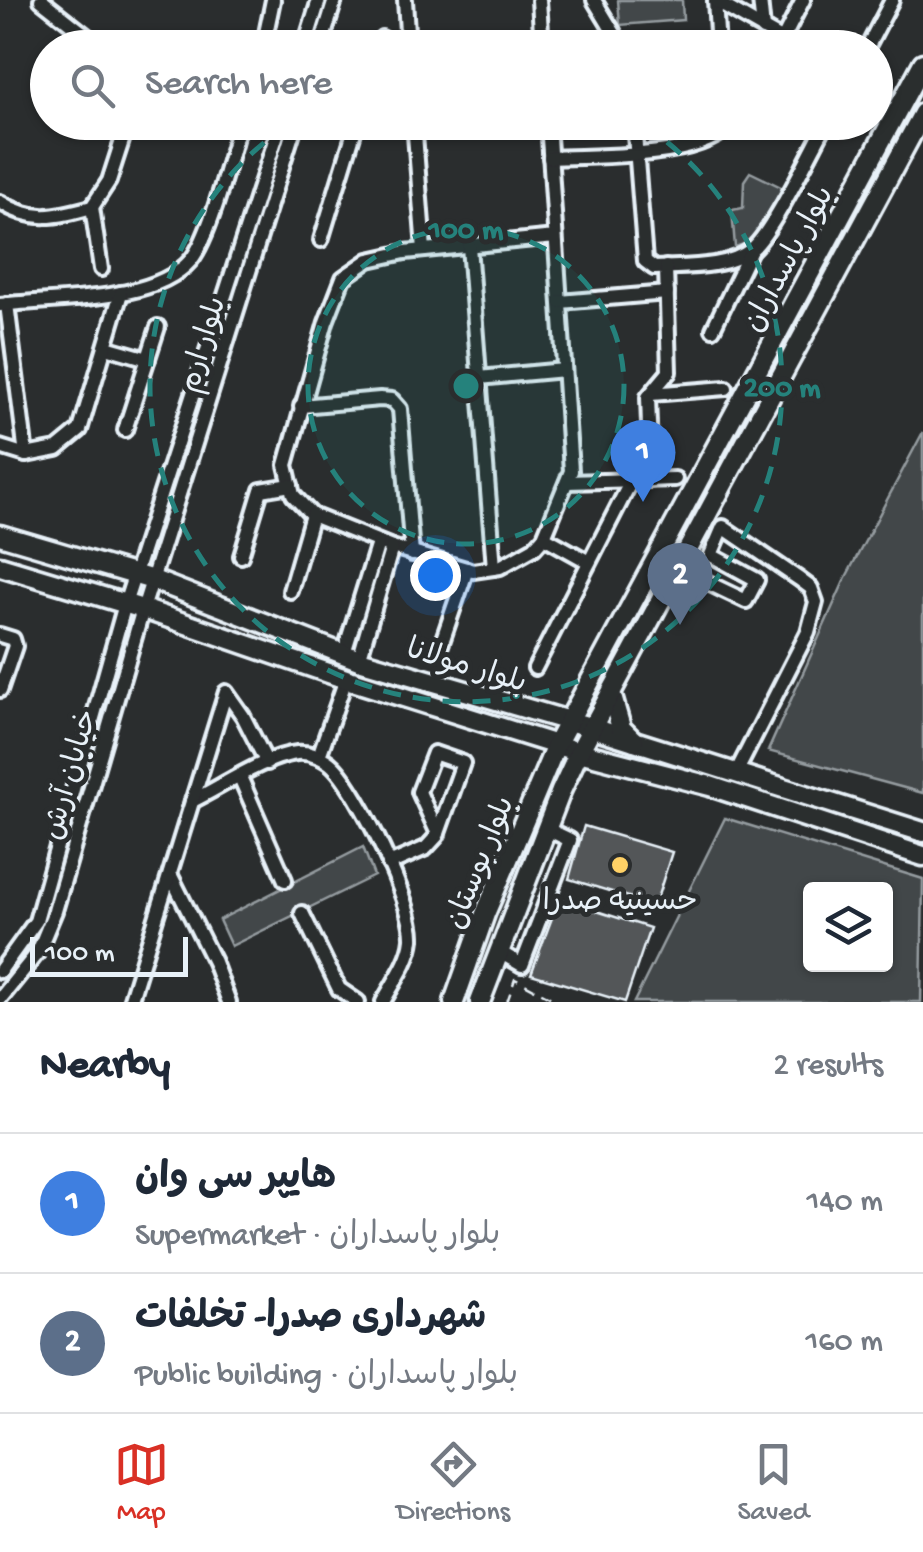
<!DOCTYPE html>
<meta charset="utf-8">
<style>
body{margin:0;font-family:"Gochi Hand","Playpen Sans Arabic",sans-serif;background:#f2f2f3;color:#1f2937}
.controls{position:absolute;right:30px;bottom:30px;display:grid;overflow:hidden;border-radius:10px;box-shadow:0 2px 8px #0004}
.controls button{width:90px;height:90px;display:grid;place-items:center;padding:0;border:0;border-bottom:2px solid #e0e1e3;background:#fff;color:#1f2937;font:50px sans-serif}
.scale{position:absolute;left:30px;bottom:25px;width:158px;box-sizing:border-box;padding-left:10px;border:5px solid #e8f1f8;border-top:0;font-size:28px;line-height:35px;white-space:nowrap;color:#e8f1f8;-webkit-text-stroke:8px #2a2d2e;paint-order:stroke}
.you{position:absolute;left:435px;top:575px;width:35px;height:35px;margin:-25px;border:8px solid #fff;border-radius:50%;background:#1a73e8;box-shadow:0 0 0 15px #1a73e833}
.badge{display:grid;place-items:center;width:65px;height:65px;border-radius:50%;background:#d93025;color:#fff;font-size:32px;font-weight:700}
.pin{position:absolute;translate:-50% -82px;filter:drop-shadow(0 2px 5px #0008)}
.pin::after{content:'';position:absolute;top:52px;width:35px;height:30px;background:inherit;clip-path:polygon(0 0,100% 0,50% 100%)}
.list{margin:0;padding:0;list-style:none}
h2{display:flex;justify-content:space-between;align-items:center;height:130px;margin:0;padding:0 40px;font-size:42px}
h2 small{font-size:32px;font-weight:400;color:#747a83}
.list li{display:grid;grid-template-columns:65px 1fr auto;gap:30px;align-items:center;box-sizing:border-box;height:140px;padding:0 40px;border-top:2px solid #e0e1e3}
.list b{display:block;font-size:38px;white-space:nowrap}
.list p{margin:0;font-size:32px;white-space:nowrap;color:#747a83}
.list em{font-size:32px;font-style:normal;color:#747a83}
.icon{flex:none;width:55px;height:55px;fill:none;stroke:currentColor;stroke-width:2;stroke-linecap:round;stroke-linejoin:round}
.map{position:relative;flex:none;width:923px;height:1002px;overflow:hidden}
.search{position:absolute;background:#fff;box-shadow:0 2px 8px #0004;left:30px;right:30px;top:30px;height:110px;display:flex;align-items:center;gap:25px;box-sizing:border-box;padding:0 35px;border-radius:55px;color:#747a83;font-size:38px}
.sheet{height:410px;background:#fff}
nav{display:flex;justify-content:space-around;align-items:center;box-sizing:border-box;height:140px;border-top:2px solid #e0e1e3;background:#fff;font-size:28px;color:#747a83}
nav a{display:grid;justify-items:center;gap:5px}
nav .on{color:#d93025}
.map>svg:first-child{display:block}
</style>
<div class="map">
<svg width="923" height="1002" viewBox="0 0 923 1002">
<rect width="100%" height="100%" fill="#2a2d2e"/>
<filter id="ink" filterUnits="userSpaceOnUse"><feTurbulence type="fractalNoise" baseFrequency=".01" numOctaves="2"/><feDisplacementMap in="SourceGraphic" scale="20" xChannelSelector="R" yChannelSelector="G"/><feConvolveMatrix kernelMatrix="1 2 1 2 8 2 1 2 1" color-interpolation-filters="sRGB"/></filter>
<g filter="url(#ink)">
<g fill="#424648" stroke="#959ca0" stroke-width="2.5" fill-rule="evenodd">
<polygon points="618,0 682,0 683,20 620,25"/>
<polygon points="750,172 783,188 750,242 735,247 732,210 743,208 744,181"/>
<polygon points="923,432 923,793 768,751 845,579"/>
<path d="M725,818L923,879L921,1002H634ZM810,889H886V964H810Z"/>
<polygon points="363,847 374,876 231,946 219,920"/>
</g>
<g fill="#535759" stroke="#e8f1f8" stroke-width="2.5">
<polygon points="584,826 672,852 655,905 569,879"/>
<polygon points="559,899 650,928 625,1002 531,974"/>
</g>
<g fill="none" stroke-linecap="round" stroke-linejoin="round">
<defs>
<g id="minor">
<polyline points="41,0 102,48"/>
<polyline points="405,0 408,48"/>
<polyline points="539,0 542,48"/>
<polyline points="594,0 623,48"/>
<polyline points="715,0 718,48"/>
<polyline points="760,0 763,29"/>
<polyline points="715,1 797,48"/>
<polyline points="779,47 803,0"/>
<polyline points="263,48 273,0"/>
<polyline points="304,48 319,0"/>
<polyline points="320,48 335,0"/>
<polyline points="379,48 382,38"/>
<polyline points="867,48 892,0"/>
<polyline points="876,91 885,97"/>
<polyline points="414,122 424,250"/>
<polyline points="548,122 571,471 544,537 534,548 500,567 473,571 392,547 312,515 293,495 286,465 326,322 343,278 369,260 405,252 555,237"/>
<path d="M634,122L645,261L654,268C683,266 728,269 752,249C773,231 811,151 827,122"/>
<path d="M550,158C598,155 702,161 733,122"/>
<path d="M0,202C33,223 56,217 92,207L109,181L128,122"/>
<polyline points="92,207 101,269"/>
<polyline points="321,240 357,122"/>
<polyline points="469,246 494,568"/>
<polyline points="560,302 667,293"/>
<polyline points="7,304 26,455"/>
<path d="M0,305C54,298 153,304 191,260C211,235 230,156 240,122"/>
<polyline points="713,329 751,250"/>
<polyline points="106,347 148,359"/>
<polyline points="479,378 564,370"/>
<polyline points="651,394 726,388"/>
<polyline points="301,406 380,399 392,400 400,409 412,554"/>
<polyline points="125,430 158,327"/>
<polyline points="0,447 26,455 57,449 80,430 121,293"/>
<polyline points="651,480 648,397 669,372 666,267"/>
<polyline points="567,482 675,479"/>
<polyline points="544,537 589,562"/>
<polyline points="241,556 261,490 291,485"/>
<polyline points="679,565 700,579 746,601 757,580 711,555 723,527 799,579 811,588 816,602 808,632 736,773"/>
<polyline points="290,591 312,515"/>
<polyline points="0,635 13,639 15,646 0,690"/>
<polyline points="441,645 467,569"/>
<polyline points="344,653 378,543"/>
<polyline points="359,660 392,547"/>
<polyline points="535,668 631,481"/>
<polyline points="319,756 346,679"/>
<polyline points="240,777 285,880"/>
<path d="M192,801C221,787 266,756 297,753C309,752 324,757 333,766C358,790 414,904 412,939C410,961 393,983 383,1002"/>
<polyline points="389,864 426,848 437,836 463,763 434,753 419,792 438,834"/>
<polyline points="170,874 214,962 229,1002"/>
<polyline points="302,913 339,989 358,1002"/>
<polyline points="498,951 522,965 570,840 547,829"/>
<polyline points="0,971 36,921 125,604 281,122"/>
<polyline points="0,999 38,952 55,911 143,609 296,122"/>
<polyline points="130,1002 226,692 243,716 267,763"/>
</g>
<g id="major">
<polyline points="0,535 153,580 359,660 593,728 923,832"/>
<polyline points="0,566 143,609 346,679 579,752 710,786 923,856"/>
<polyline points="611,693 621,728 634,741"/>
<polyline points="454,1002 485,914 557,743 923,63"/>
<polyline points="480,1002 561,791 579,752 923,113"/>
</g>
</defs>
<use href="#minor" stroke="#e8f1f8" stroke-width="20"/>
<use href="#major" stroke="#e8f1f8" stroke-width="25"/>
<polyline stroke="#e8f1f8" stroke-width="2.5" stroke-dasharray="10 8" stroke-linecap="butt" points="507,1002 515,979 559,1002"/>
<use href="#minor" stroke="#2a2d2e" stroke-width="12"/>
<use href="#major" stroke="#2a2d2e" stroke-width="18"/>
</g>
</g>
<circle cx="466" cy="386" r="158" fill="#25827c" fill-opacity=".12"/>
<g fill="none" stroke="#25827c" stroke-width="5" stroke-dasharray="18 12">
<circle cx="466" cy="386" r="158"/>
<path d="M643 124A316 316 0 1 1 289 124"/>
</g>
<circle fill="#ffd166" stroke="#2a2d2e" stroke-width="4" cx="620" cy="865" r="10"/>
<g text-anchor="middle" stroke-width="10" stroke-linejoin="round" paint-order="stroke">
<g font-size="30" fill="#e8f1f8" stroke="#2a2d2e">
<text transform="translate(787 258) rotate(-62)" y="10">بلوار پاسداران</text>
<text transform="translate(201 344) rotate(-73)" y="10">بلوار ارم</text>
<text transform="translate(467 664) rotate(17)" y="10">بلوار مولانا</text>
<text transform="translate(68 774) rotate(-74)" y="10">خیابان آرش</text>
<text transform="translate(478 862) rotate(-68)" y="10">بلوار بوستان</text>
</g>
<g font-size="30" fill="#e8f1f8" stroke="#2a2d2e">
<text x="620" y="909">حسینیه صدرا</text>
</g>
</g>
<circle cx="466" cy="386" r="15" fill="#25827c" stroke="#2a2d2e" stroke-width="5"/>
<g font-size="30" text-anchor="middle" font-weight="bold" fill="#25827c" stroke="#2a2d2e" stroke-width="10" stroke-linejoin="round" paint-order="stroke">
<text x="466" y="238">100 m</text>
<text x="782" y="396">200 m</text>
</g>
</svg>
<div class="controls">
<button><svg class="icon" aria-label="layers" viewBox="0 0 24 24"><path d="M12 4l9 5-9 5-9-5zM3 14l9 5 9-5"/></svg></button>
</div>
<div class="scale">100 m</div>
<div class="you"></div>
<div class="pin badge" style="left:643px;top:502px;background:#3f7fe0">1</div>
<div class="pin badge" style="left:680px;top:625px;background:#5c6f8a">2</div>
<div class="search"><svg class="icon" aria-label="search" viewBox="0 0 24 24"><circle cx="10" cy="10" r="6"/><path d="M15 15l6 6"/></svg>Search here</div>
</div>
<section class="sheet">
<h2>Nearby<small>2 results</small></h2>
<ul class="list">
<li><span class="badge" style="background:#3f7fe0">1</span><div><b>هایپر سی وان</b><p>Supermarket · بلوار پاسداران</p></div><em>140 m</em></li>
<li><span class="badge" style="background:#5c6f8a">2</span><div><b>شهرداری صدرا- تخلفات</b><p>Public building · بلوار پاسداران</p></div><em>160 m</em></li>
</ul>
</section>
<nav>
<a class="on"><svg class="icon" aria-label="map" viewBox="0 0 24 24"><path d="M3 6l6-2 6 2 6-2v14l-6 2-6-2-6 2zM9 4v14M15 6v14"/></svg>Map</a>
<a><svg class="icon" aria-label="directions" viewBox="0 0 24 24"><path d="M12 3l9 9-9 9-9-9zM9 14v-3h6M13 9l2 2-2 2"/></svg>Directions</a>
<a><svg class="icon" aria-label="saved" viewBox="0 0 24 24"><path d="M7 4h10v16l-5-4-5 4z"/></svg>Saved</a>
</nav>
